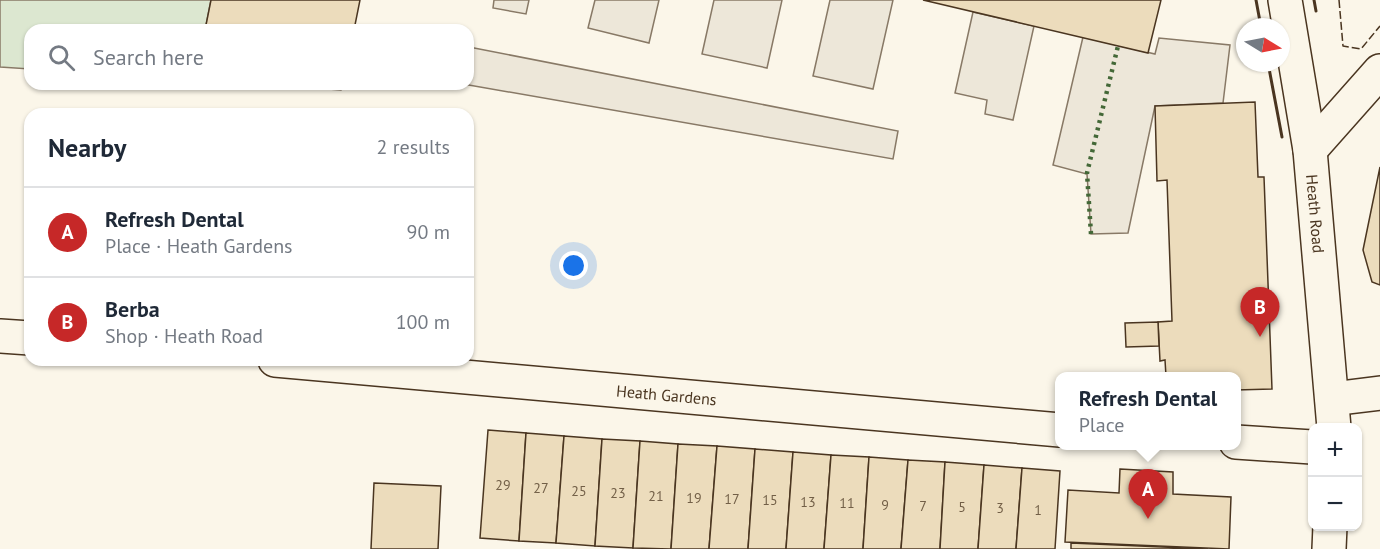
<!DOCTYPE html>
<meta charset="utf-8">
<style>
body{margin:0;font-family:"PT Sans",sans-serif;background:#f6f6f7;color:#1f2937}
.controls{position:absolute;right:18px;bottom:18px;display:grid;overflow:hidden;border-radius:12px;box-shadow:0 2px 4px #0004}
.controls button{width:54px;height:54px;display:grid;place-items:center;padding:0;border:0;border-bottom:2px solid #e0e1e3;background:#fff;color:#1f2937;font:30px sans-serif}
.compass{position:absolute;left:1236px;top:18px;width:54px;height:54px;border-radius:50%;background:#fff;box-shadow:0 2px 4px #0004;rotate:100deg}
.you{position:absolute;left:574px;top:266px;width:21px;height:21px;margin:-15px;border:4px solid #fff;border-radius:50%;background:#1a73e8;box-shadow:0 0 0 9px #1a73e833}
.badge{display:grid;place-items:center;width:39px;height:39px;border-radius:50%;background:#c62828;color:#fff;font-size:20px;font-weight:700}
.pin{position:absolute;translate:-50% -50px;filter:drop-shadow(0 2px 3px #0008)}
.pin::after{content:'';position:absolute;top:32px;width:21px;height:18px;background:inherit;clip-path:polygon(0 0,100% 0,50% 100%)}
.popup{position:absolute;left:1055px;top:372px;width:186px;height:78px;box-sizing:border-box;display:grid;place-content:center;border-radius:12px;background:#fff;filter:drop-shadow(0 2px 4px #0005);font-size:20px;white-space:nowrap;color:#747a83}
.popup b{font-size:22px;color:#1f2937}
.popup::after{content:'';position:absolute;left:50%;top:100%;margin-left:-12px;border:12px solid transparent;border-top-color:#fff}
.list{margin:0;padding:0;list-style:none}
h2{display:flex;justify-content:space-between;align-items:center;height:78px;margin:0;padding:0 24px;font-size:26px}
h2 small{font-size:20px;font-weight:400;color:#747a83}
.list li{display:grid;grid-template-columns:39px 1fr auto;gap:18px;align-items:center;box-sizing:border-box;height:90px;padding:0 24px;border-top:2px solid #e0e1e3}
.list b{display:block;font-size:22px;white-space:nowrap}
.list p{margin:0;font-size:20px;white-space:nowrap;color:#747a83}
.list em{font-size:20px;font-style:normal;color:#747a83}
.icon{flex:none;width:33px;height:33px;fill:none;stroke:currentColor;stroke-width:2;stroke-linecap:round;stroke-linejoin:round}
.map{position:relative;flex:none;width:1380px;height:549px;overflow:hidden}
.search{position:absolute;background:#fff;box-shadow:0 2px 4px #0004;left:24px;top:24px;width:450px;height:66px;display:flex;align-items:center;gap:15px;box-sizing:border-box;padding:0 21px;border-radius:18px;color:#747a83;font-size:22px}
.panel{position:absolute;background:#fff;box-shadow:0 2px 4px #0004;left:24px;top:108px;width:450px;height:258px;border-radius:18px}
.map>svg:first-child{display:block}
</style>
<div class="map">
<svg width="1380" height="549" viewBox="0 0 1380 549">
<rect width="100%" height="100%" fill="#fbf6e9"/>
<g fill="#dce7d0" stroke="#887966" stroke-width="1.5">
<polygon points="0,0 211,0 205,30 30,30 30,69 0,67"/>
<polygon points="260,84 343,84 341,90"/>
</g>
<g fill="#ede7d9" stroke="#887966" stroke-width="1.5">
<polygon points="494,0 529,0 526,14 493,8"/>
<polygon points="595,0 659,0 649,43 588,28"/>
<polygon points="714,0 782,0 767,68 702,54"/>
<polygon points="830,0 893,0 873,89 813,76"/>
<polygon points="973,12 1034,26 1013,120 985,114 987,100 955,93"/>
<polygon points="1083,37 1155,54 1159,38 1230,45 1223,103 1155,106 1128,233 1091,234 1087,174 1053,165"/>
<polygon points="469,47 898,131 893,159 463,84 468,84"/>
</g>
<g fill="#ecdcbc" stroke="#4a3520" stroke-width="1.5">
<polygon points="211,0 360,0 354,30 205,30"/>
<polygon points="923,0 1161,0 1148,53"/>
<polygon points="1255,102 1258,177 1264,177 1272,389 1236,390 1236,376 1166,376 1165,360 1160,361 1158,322 1172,321 1167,180 1157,181 1155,106"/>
<polygon points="1380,167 1380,285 1372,282 1363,250"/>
<polygon points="1158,322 1159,346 1126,347 1125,323"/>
<polygon points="488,430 526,433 519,541 480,538"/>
<polygon points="526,433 564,436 556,543 519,541"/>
<polygon points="564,436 602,439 595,546 556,543"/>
<polygon points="602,439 640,441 633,548 595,546"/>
<polygon points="640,441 678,444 671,549 633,548"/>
<polygon points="678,444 717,446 709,549 671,549"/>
<polygon points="717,446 755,449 748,549 709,549"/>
<polygon points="755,449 793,452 786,549 748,549"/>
<polygon points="793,452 831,455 824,549 786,549"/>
<polygon points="831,455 869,457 863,549 824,549"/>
<polygon points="869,457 908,460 901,549 863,549"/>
<polygon points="908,460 945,462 940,549 901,549"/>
<polygon points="945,462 984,465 978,549 940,549"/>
<polygon points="984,465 1022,468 1016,549 978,549"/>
<polygon points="1022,468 1060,471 1055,549 1016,549"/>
<polygon points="1120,469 1173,472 1173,494 1231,497 1229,549 1065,542 1068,490 1119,493"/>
<polygon points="374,483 441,486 438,549 371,549"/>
<polygon points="1071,543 1208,549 1071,549"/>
</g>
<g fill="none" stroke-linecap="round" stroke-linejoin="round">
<defs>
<g id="minor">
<polyline points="1310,150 1380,71"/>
<polyline points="0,336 30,338"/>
<path id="s1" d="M275,360L1060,430"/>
<polyline points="1332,399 1380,393"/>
<polyline points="1236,442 1312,447"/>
</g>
<g id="major">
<path id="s2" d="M1285,0L1310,150L1334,428"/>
<polyline points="1329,549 1330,526"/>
</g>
</defs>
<use href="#minor" stroke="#4a3520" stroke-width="36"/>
<use href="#major" stroke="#4a3520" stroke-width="36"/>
<use href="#minor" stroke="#fbf6e9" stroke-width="33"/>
<use href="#major" stroke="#fbf6e9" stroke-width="33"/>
<polyline stroke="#436837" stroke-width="4.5" stroke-dasharray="3 4.5" stroke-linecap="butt" points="1091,234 1087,173 1118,46"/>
<polyline stroke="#4a3520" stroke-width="1.5" stroke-dasharray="8 3" stroke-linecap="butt" points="1339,0 1343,46 1361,49 1380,26"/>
<g stroke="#4a3520" stroke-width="3">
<polyline points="1256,0 1261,27"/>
<polyline points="1314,0 1316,11"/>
<polyline points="1268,63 1282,137"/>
</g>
</g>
<g text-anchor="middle" stroke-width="4.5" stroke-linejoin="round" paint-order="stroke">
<g font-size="14" fill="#725f47">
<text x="503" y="490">29</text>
<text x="541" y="493">27</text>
<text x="579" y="496">25</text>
<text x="618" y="498">23</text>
<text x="656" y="501">21</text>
<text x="694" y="503">19</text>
<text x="732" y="504">17</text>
<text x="770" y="505">15</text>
<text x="808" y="507">13</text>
<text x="847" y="508">11</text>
<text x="885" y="510">9</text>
<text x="923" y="511">7</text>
<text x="962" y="512">5</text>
<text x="1000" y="513">3</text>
<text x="1038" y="515">1</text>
</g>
<g font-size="16" fill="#4a3520" stroke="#fbf6e9">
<text dy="6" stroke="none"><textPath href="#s2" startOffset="216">Heath Road</textPath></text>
<text dy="6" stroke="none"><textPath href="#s1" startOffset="393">Heath Gardens</textPath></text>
</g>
</g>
</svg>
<div class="controls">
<button>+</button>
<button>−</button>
</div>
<svg class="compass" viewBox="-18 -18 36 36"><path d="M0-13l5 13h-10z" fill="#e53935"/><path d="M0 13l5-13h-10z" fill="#747a83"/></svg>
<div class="you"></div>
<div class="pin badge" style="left:1148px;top:519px">A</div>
<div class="popup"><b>Refresh Dental</b>Place</div>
<div class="pin badge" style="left:1260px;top:337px">B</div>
<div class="search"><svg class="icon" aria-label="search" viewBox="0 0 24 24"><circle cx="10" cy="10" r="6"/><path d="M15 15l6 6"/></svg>Search here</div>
<section class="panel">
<h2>Nearby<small>2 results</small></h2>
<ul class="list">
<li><span class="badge">A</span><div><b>Refresh Dental</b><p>Place · Heath Gardens</p></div><em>90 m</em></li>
<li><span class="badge">B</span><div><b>Berba</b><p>Shop · Heath Road</p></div><em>100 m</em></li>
</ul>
</section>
</div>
